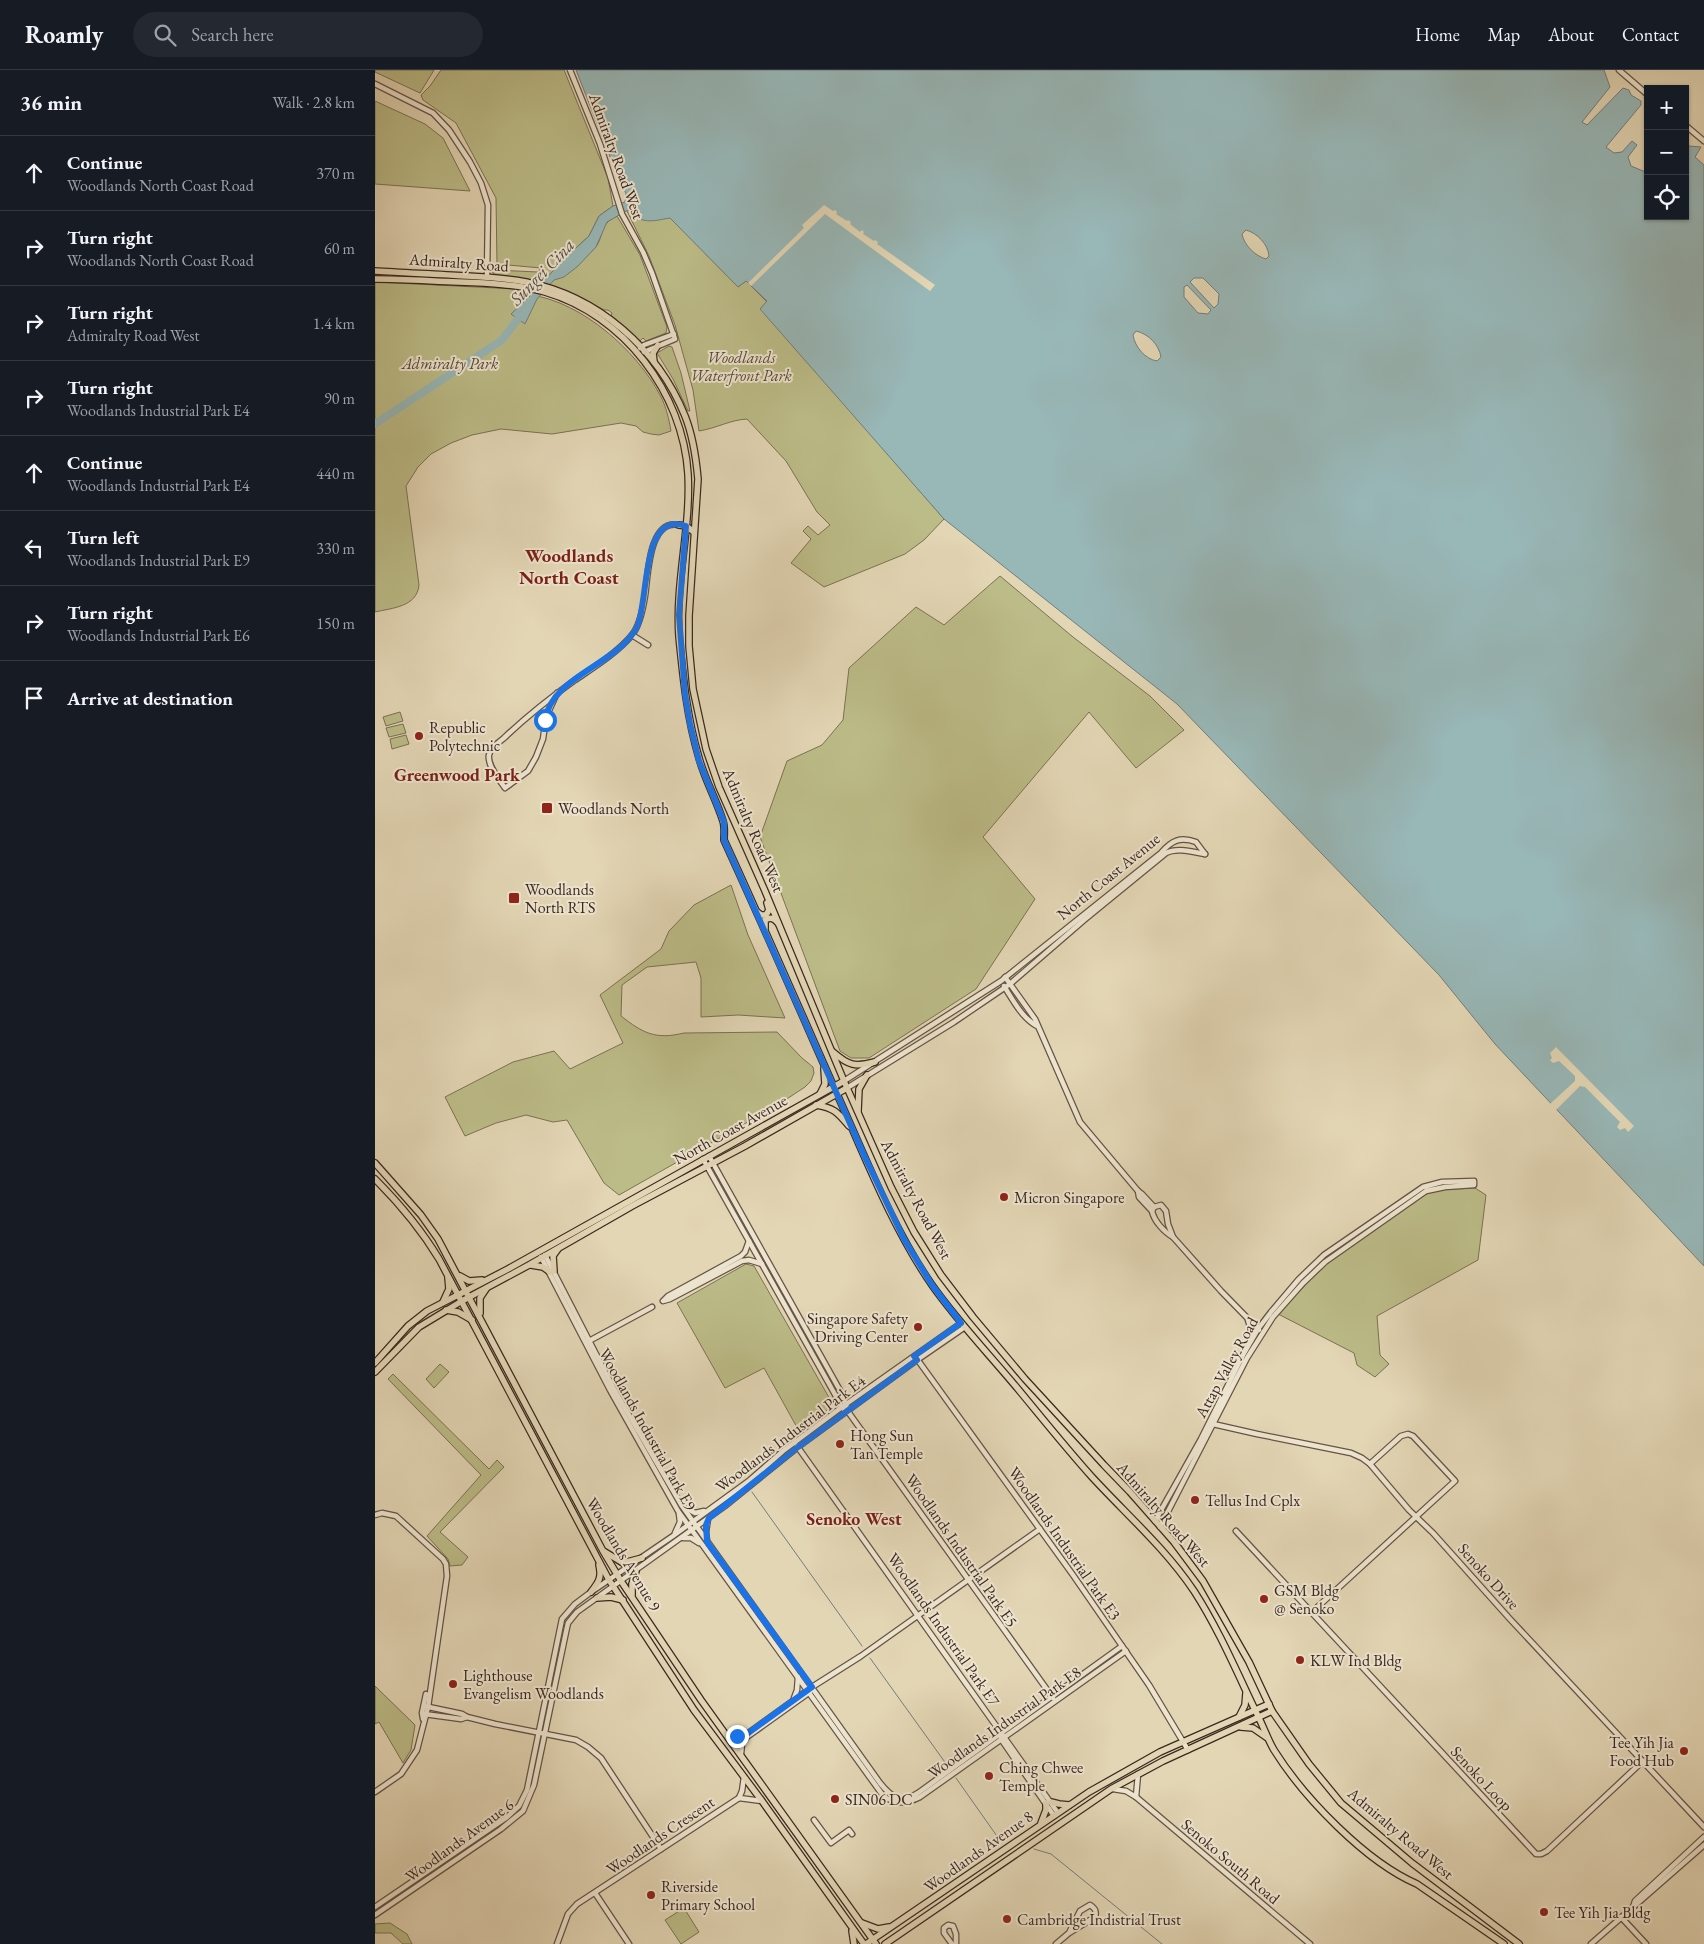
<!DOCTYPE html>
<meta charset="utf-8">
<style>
body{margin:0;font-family:"EB Garamond",serif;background:#242831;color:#f1f3f6}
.controls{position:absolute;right:15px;top:15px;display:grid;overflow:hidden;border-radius:0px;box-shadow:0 1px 4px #0004}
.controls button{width:45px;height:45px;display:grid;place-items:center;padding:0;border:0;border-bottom:1px solid #363941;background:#171b24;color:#f1f3f6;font:25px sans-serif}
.stop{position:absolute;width:15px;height:15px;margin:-11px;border:4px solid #1a73e8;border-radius:50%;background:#fff}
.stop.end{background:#1a73e8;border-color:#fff;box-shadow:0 1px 5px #0008}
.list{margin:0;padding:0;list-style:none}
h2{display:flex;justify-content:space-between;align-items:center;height:65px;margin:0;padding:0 20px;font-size:21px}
h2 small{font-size:16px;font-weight:400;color:#9ea1a6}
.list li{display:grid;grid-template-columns:32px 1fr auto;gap:15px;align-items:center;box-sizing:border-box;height:75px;padding:0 20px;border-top:1px solid #363941}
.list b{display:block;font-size:19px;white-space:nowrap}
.list p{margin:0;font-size:16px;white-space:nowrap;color:#9ea1a6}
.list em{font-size:16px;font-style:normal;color:#9ea1a6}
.icon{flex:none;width:28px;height:28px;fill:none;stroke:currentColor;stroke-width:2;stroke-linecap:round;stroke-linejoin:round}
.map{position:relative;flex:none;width:1329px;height:1874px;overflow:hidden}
header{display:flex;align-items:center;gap:30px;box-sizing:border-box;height:70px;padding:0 25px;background:#171b24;border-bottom:1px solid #363941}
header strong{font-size:24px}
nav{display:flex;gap:28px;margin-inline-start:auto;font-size:18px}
.search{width:350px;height:45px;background:#242831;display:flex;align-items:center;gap:12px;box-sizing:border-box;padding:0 18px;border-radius:28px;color:#9ea1a6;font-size:19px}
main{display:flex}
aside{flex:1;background:#171b24}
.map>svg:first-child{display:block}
</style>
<header>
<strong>Roamly</strong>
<div class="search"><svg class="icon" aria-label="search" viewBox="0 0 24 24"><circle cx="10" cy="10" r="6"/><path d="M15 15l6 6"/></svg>Search here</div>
<nav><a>Home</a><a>Map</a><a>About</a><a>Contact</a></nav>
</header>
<main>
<aside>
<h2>36 min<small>Walk · 2.8 km</small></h2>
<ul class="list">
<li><svg class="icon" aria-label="ahead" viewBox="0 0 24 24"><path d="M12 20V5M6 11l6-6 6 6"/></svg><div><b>Continue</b><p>Woodlands North Coast Road</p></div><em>370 m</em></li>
<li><svg class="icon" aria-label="right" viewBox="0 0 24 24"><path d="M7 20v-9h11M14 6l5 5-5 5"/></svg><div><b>Turn right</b><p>Woodlands North Coast Road</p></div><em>60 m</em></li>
<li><svg class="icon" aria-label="right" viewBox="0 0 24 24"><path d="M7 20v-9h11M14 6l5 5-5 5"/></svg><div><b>Turn right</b><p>Admiralty Road West</p></div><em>1.4 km</em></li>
<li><svg class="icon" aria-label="right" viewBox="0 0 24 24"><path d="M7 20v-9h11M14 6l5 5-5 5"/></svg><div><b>Turn right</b><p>Woodlands Industrial Park E4</p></div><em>90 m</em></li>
<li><svg class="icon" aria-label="ahead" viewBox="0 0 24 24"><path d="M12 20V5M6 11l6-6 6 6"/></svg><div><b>Continue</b><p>Woodlands Industrial Park E4</p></div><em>440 m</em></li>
<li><svg class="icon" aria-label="left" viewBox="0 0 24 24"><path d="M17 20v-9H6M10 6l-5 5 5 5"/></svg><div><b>Turn left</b><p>Woodlands Industrial Park E9</p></div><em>330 m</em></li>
<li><svg class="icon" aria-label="right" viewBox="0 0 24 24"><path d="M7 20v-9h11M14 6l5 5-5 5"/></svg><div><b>Turn right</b><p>Woodlands Industrial Park E6</p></div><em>150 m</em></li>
<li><svg class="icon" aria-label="arrive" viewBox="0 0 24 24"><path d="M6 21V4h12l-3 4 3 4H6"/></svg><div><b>Arrive at destination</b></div></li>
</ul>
</aside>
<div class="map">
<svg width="1329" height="1874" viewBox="0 0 1329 1874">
<rect width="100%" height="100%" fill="#e3d6b5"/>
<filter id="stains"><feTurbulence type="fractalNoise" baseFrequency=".004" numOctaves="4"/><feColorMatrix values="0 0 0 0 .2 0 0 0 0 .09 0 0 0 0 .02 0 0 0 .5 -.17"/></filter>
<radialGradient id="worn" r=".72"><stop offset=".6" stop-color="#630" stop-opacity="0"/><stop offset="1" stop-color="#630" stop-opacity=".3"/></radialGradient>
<g fill="#bcbc88" stroke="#7b7254">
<polygon points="1,0 59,0 45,23 0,2"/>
<path d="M66,0H189L233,108L238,136L224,146L214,166L187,191C196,188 214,186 220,178C230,165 223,155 242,146L265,185L292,257L291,263L271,271L268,268L265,271L236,246L237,243L233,240H229C194,221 161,208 121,205L117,202L119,200L163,202L166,198L122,194L121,128L81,53L48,30L46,25L55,16Z"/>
<polygon points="0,31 50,54 68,68 95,121 0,114"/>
<path d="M253,140C266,153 278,150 295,147L363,217L371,211L392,232L386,238L569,449L549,470L530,484L449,517L416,493L436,469L428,461L433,456L443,465L455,455L442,442L411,391L372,349C355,350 342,358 324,361L318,320L300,255L274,186L252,141Z"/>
<path d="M0,212L142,219L157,222L156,225C207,232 262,281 285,325C291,336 294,349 296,361L284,365L276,364L268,362L261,356L246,353L177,364L126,359L97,365L76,373L56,384L43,397L31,416L44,515C42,537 17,538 0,542Z"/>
<polygon points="294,276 297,277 306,303 315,341 313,341 298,309 282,283"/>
<polygon points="625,506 698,567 775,626 809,660 761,698 714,642 608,767 660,829 601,919 494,988 476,988 465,981 385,767 412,691 447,675 468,650 474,598 541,537 569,555"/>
<polygon points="25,642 28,651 11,656 8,647"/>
<polygon points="28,654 31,663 14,667 11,658"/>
<polygon points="31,665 34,674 17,679 15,669"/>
<path d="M356,815L373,865L410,948L363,945L326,947V908L321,892L272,897L247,915L246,946C268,963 280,970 309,963L402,962L427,988L438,997L439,1003L436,1011L430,1017L401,1036L244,1125L229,1113L192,1050L178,1052L151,1045L121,1053L90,1066L70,1027L138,992L179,981L195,999L248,973L225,925L286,879L294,861L319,835Z"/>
<polygon points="1100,1118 1111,1125 1103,1190 1002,1246 1005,1285 1014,1294 1000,1307 982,1295 979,1283 903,1244 954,1190 1057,1120"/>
<polygon points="371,1194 379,1196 456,1331 454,1339 424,1361 389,1298 350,1318 302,1233"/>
<polygon points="65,1294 74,1302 59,1318 51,1309"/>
<polygon points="18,1304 114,1399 122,1390 129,1397 65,1462 93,1487 87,1495 75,1496 73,1489 52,1466 106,1405 13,1309"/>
<polygon points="0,1616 40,1655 36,1680 28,1693 4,1652 0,1654"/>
<polygon points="309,1838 324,1862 306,1874 290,1850"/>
<polygon points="15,1853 32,1864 37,1874 28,1874 16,1863 0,1863 0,1854"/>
</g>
<path fill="#98b7b7" stroke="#727e7b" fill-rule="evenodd" d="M201,0H1229L1235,17L1207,52L1212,55L1248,18L1254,20L1256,25L1266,31V35L1231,77L1239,83L1247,82L1257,71L1262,75L1253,87L1256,96L1273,103V146H1310V79L1314,76L1326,77L1320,87L1329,95V1196L1120,974L1064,905L802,634L569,449L385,239L392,231L371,211L363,217L295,148C277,151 267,155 253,140L232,152L221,177L203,196L189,207L179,210L162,229L150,254L136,244L155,226L187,191L214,166L224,146L238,136L250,132L251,123L247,117ZM871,160C882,163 893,174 894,186L891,189C880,186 869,175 867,164ZM819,208H828L844,224L843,234L839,238L815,212ZM812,215L836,240L833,244L823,243L809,227V217ZM761,261C774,264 784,275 786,287L782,291C770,289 760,277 758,265Z"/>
<g fill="#e3d6b5">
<polygon points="449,135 458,141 460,140 462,142 461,144 472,151 473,150 476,152 475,154 485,162 487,160 489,162 488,164 499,171 500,170 503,172 502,174 560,215 555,221 450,144 376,216 373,213 429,158 427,155"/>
<polygon points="1181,977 1259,1056 1253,1062 1250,1058 1245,1060 1242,1057 1245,1052 1210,1017 1205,1016 1181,1040 1175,1034 1200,1011 1200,1006 1184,991 1178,993 1175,990 1177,988 1175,983"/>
</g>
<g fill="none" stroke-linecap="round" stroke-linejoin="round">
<g stroke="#727e7b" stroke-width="1">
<polyline points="377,1422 487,1576"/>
<polyline points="495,1588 572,1695"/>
<polyline points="581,1708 624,1769"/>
<polyline points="659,1779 676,1784 787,1874"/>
</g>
<polyline stroke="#98b7b7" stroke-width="8" points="0,354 127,270 148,242"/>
<defs>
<g id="minor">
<polyline points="195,0 225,74 247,144 268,182 277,203 300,269 269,282"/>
<polyline points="1244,0 1273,25"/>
<polyline points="0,14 58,43 74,60 95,92 106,113 113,135 112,207"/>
<polyline points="1310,55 1329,71"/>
<polyline points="265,278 269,275 299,264"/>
<polyline points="257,565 273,575"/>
<path d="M182,623L171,647L168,669L161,687L153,701L130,718C124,709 112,695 114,685C115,678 124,672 129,668C151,647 175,628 200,610C219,597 242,583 257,565C265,555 268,539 270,526C273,508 273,448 304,455"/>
<polyline points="630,907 660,949 705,1052 763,1121 767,1124 779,1137"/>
<path d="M629,916C638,930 647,948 662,956"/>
<path d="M469,1011L626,911L786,783C796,771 805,766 821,772L830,784"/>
<path d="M472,1018L579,952L635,914L709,850L791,783C802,777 818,782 830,784"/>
<polyline points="334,1086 467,1324 474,1343 678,1628"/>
<polyline points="328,1089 467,1337 471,1342 474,1343"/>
<polyline points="763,1121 764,1127 777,1141"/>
<path d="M779,1137L777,1141C779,1151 789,1162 798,1167L846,1221L884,1260"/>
<polyline points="779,1137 786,1135 791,1141 793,1154 798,1167"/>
<polyline points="374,1171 370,1182 366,1186 293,1226 288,1231 295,1229 367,1191 374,1190 387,1194"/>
<path d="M170,1185L240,1321L307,1436L505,1713C517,1728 526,1734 543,1723L747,1576"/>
<path d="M166,1187L235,1320L303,1441L509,1727C523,1734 531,1734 545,1727L751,1581"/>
<polyline points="873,1250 877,1264 876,1269"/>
<polyline points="214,1271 277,1237"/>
<polyline points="542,1289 698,1505 774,1615 813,1680"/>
<polyline points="838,1354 882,1364 976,1383 987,1388 995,1394 1034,1440 1058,1463 1134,1548 1329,1757"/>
<polyline points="422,1376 683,1743"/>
<polyline points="309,1437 320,1443 329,1441"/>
<polyline points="0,1445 7,1443 21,1446 68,1489 71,1494 72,1506 53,1637 42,1680 26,1704 0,1722"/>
<polyline points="780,1451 826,1369 869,1283 883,1259 896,1242 924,1209 949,1185 1048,1117 1067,1112 1099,1111 1099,1115 1070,1117 1051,1121 950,1192 928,1213 898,1247 872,1288 785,1457"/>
<polyline points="861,1461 1161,1784 1166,1784 1172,1781 1268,1691"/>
<polyline points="300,1463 305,1452 304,1444"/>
<polyline points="308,1468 316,1468 324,1473"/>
<polyline points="332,1471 331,1462 333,1449"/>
<polyline points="937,1542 1080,1411 1038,1366 1033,1364 1026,1366 995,1394"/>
<polyline points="419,1628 422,1620 423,1607"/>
<polyline points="49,1636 87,1644 92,1647 120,1654 201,1670 213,1677 226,1688 286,1779"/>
<polyline points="49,1644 86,1649 92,1647"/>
<polyline points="48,1649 47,1643 51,1624"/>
<polyline points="354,1666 369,1666 437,1617 486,1586 665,1459"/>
<polyline points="626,1667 626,1669 679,1746"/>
<polyline points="366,1684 367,1674 372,1667 435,1622"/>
<polyline points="738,1719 751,1721 761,1727 935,1874"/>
<polyline points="761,1727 763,1704"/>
<polyline points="364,1728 387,1731"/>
<polyline points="439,1750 456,1773 474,1760 477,1764"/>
<polyline points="220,1823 254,1874"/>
<polyline points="0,1837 131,1748 144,1736 152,1720 187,1549 200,1534 216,1522 298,1466 375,1410 408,1381 467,1337 586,1253"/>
<polyline points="1258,1837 1260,1831 1329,1767"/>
<polyline points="0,1845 126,1759 148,1741 159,1715 191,1562 193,1553 202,1542 350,1436 423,1377 542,1290 590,1257"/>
<polyline points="1246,1847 1271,1874"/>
<polyline points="182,1874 193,1844 202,1834 364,1728 367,1721 369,1707"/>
<polyline points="577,1874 569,1863 569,1858 573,1855 578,1856 581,1864 581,1874"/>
<path d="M681,1874L694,1863L720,1847C722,1841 720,1838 715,1835L705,1841L694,1863"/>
<polyline points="1216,1874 1329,1775"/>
</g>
<g id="major">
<path d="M0,201C30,203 61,204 91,206C111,207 132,208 151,212C223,226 283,279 310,346C318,366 321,387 323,409L314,546V576L318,619L331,679L344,717L390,821L469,1011L516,1117L539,1162L566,1205L598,1247L650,1309L729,1395L755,1422L799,1472L828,1511L874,1592L897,1641L934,1694L966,1733L1037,1793L1144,1874"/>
<path d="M0,209C28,209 55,211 83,212C112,213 142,214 170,222C249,245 308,323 313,404C316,459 300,512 304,567C308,607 312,648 324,688C330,710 341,729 348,751C350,757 349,764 349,770C389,857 427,945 466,1033C493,1094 519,1160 557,1215C583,1252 614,1284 643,1319C667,1348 691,1378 717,1407C751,1444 790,1478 819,1521C843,1558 861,1600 880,1640C887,1653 892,1668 899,1680C929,1728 991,1792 1042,1814L1129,1874"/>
<polyline points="279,292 278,283 283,275"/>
<polyline points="304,455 311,456 319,462"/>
<polyline points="382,842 386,845 391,845 394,840 392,833"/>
<path d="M390,858V850C396,847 399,848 403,853"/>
<path d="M458,982C474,996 480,997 500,992"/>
<polyline points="445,1024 450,1014 449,999"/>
<path d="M441,1035C460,1038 463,1043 474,1056"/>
<polyline points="483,1041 484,1019 492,1005"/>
<polyline points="0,1093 46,1145 63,1169 228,1481 246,1511 326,1630 501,1874"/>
<path d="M0,1109C25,1134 46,1159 64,1189L234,1510L319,1640L387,1731L489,1874"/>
<polyline points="156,1195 168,1197 175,1202"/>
<polyline points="179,1201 178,1186 183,1179"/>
<polyline points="85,1206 94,1211 107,1210"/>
<polyline points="68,1232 74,1219 73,1208"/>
<polyline points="71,1240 83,1242 97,1250"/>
<polyline points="105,1243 105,1228 111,1219"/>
<polyline points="0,1293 33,1256 52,1241 133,1199 469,1011"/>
<polyline points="0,1302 44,1257 87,1231 154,1195 257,1136 370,1076 472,1018"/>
<polyline points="230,1482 248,1493 267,1488"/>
<path d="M216,1522C224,1512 227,1507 224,1495"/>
<polyline points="257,1525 257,1514 261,1501"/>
<polyline points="222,1528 236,1527 248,1530"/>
<polyline points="864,1647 870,1635 871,1623"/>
<polyline points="866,1657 878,1658 891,1667"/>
<polyline points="676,1732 684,1734 694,1735"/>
<polyline points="666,1753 671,1740 671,1733"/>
<polyline points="487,1853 503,1859 514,1857"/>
<polyline points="477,1861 479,1874"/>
<polyline points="491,1874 714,1722 785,1682 894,1634"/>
<polyline points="510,1874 736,1719 788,1691 897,1641"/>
</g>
</defs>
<use href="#minor" stroke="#645445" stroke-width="7"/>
<use href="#major" stroke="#3a2820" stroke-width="8"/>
<use href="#minor" stroke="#ede4cf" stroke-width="4.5"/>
<use href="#major" stroke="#e3d6b5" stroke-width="5.5"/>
</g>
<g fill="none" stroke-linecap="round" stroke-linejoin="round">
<path stroke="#1a73e8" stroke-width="6" d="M170,650C177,606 242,595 262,557C273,534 267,455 300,454C303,454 308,455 311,456L304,545L310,624L315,654L324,691L349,752V770L489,1085L529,1169L557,1215L586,1253L539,1286L542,1290L423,1377L334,1448L331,1455L332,1472L437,1617L369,1666H362"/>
</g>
<g fill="#8f2418" stroke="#ede4cf" stroke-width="2">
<circle cx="44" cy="666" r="5"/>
<rect x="166" y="732" width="12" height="12" rx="2.5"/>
<rect x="133" y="822" width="12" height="12" rx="2.5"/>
<circle cx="629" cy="1127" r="5"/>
<circle cx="543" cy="1257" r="5"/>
<circle cx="465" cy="1374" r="5"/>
<circle cx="820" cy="1430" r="5"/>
<circle cx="889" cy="1529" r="5"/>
<circle cx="925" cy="1590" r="5"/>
<circle cx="78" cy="1614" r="5"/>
<circle cx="1309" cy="1681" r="5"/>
<circle cx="614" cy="1706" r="5"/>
<circle cx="460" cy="1729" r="5"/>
<circle cx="276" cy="1825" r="5"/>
<circle cx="1169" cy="1842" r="5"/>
<circle cx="632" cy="1849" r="5"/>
</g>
<g text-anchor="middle" stroke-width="4" stroke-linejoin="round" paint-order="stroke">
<g font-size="16" fill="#3a2820" stroke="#ede4cf">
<text transform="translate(242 86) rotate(70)" y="6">Admiralty Road West</text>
<text transform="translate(84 192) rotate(4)" y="6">Admiralty Road</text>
<text transform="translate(379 760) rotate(67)" y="6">Admiralty Road West</text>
<text transform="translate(733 806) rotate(-39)" y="6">North Coast Avenue</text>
<text transform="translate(355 1059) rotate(-29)" y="6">North Coast Avenue</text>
<text transform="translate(542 1129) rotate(62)" y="6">Admiralty Road West</text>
<text transform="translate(851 1297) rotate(-61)" y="6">Attap Valley Road</text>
<text transform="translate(273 1359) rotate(61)" y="6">Woodlands Industrial Park E9</text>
<text transform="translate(415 1363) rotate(-37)" y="6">Woodlands Industrial Park E4</text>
<text transform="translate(789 1444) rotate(49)" y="6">Admiralty Road West</text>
<text transform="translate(690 1473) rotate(55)" y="6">Woodlands Industrial Park E3</text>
<text transform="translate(587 1480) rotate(55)" y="6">Woodlands Industrial Park E5</text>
<text transform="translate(249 1484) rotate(59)" y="6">Woodlands Avenue 9</text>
<text transform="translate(1114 1506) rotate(48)" y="6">Senoko Drive</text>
<text transform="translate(569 1559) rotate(55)" y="6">Woodlands Industrial Park E7</text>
<text transform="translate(629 1652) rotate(-35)" y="6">Woodlands Industrial Park E8</text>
<text transform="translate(1107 1708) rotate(47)" y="6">Senoko Loop</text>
<text transform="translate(1026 1763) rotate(40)" y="6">Admiralty Road West</text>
<text transform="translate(285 1765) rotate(-34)" y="6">Woodlands Crescent</text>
<text transform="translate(84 1770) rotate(-36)" y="6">Woodlands Avenue 6</text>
<text transform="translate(603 1781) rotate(-35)" y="6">Woodlands Avenue 8</text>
<text transform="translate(856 1791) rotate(40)" y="6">Senoko South Road</text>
</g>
<g font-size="16" font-style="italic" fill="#544635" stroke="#ede4cf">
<text x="366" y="293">Woodlands<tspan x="366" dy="18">Waterfront Park</tspan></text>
<text x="75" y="299">Admiralty Park</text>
</g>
<g font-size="16" fill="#3a2820" stroke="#ede4cf" text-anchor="start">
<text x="54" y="663">Republic<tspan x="54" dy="18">Polytechnic</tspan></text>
<text x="183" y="744">Woodlands North</text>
<text x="150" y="825">Woodlands<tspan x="150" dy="18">North RTS</tspan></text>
<text x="639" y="1133">Micron Singapore</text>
<text x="533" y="1254" text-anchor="end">Singapore Safety<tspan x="533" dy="18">Driving Center</tspan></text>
<text x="475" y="1371">Hong Sun<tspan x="475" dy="18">Tan Temple</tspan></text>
<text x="830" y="1436">Tellus Ind Cplx</text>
<text x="899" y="1526">GSM Bldg<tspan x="899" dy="18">@ Senoko</tspan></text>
<text x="935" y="1596">KLW Ind Bldg</text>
<text x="88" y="1611">Lighthouse<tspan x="88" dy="18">Evangelism Woodlands</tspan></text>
<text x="1299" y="1678" text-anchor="end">Tee Yih Jia<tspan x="1299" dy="18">Food Hub</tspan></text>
<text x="624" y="1703">Ching Chwee<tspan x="624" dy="18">Temple</tspan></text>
<text x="470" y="1735">SIN06 DC</text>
<text x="286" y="1822">Riverside<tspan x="286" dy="18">Primary School</tspan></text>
<text x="1179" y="1848">Tee Yih Jia Bldg</text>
<text x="642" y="1855">Cambridge Indistrial Trust</text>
</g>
<g font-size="18" font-style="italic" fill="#524c46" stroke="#ede4cf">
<text transform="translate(167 202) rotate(-46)" y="6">Sungei Cina</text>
</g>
<g font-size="18" font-weight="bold" fill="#7a1f14" stroke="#ede4cf">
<text x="82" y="711">Greenwood Park</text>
<text x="479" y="1455">Senoko West</text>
</g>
<g font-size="19" font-weight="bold" fill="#7a1f14" stroke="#ede4cf">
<text x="194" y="492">Woodlands<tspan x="194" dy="22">North Coast</tspan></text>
</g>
</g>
<rect width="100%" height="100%" filter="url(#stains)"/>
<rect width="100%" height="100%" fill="url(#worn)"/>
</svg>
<div class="controls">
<button>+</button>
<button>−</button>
<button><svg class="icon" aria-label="locate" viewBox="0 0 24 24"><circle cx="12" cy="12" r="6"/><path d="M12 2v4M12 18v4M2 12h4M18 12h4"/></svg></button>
</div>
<div class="stop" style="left:170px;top:650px"></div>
<div class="stop end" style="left:362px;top:1666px"></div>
</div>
</main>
